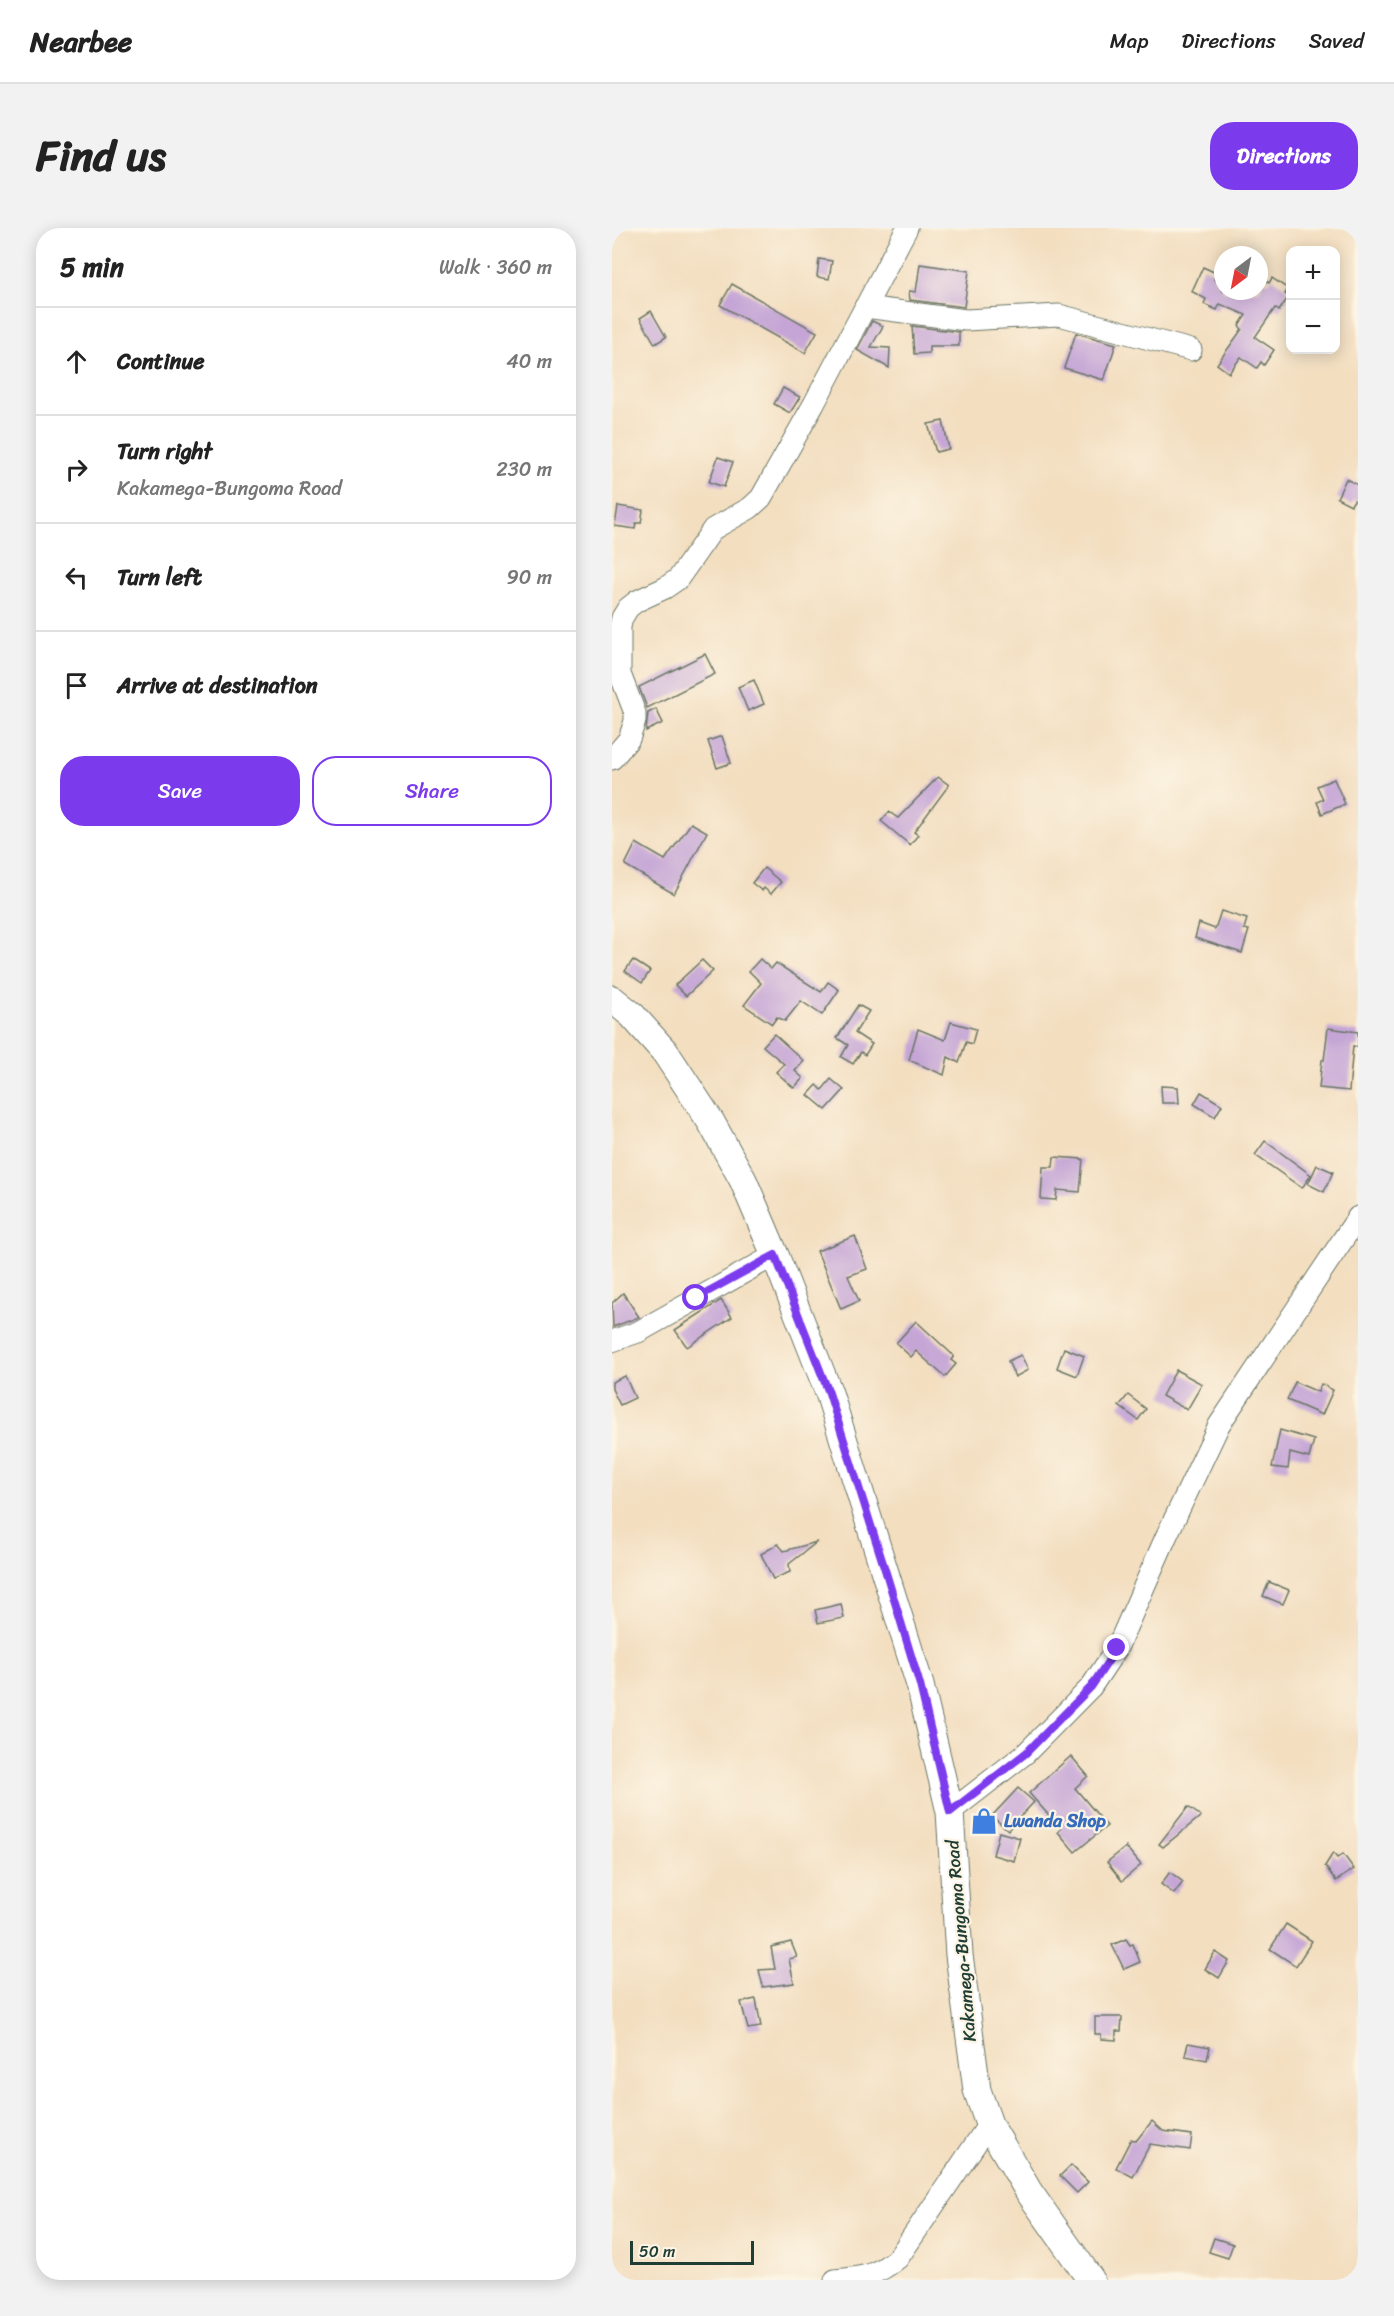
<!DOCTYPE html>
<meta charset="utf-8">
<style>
body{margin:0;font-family:Sriracha,sans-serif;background:#f2f2f2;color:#222}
.controls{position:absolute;right:18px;top:18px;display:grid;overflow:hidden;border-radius:12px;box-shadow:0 3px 15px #0003}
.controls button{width:54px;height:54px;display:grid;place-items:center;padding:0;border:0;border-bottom:2px solid #e0e0e0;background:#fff;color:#222;font:30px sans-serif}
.compass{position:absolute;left:602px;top:18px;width:54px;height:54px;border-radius:50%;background:#fff;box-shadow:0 3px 15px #0003;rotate:212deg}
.scale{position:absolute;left:18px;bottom:15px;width:124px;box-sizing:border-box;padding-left:6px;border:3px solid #1f3d34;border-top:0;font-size:16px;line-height:21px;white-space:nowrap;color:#1f3d34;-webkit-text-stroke:4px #fcf5e5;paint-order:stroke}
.stop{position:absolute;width:18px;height:18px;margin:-14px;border:4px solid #7c3aed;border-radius:50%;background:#fff}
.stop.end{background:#7c3aed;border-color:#fff;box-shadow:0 2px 6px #0008}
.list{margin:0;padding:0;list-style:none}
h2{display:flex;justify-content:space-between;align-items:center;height:78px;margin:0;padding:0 24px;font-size:26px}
h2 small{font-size:20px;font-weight:400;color:#767676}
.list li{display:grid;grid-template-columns:39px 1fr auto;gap:18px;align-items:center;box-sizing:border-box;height:108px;padding:0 24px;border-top:2px solid #e0e0e0}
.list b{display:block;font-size:22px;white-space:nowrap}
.list p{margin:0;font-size:20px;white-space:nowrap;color:#767676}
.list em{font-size:20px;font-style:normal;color:#767676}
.actions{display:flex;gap:12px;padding:18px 24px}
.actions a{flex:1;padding:14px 0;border:2px solid #7c3aed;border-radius:24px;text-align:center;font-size:21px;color:#7c3aed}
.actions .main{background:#7c3aed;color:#fff}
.icon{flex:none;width:33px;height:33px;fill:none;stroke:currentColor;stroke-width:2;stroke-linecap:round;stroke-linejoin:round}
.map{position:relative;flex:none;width:746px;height:2052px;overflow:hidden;border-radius:24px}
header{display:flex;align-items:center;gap:36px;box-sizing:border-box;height:84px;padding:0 30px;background:#fff;border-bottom:2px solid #e0e0e0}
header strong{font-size:28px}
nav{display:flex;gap:33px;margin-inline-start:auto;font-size:21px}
.intro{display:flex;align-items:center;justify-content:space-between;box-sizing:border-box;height:144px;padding:0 36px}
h1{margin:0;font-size:42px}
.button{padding:15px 27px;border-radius:24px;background:#7c3aed;color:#fff;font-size:21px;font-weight:700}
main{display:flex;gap:36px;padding:0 36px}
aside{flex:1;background:#fff;border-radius:24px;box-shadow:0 3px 15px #0003}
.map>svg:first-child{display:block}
</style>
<header>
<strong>Nearbee</strong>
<nav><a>Map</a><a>Directions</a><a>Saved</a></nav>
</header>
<div class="intro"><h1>Find us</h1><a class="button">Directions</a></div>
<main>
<aside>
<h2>5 min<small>Walk · 360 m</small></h2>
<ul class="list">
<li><svg class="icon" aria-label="ahead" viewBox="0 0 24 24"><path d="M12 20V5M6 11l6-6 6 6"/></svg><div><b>Continue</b></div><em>40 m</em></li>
<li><svg class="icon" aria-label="right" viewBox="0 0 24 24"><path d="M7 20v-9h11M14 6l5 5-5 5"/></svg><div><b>Turn right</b><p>Kakamega-Bungoma Road</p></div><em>230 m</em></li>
<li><svg class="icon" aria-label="left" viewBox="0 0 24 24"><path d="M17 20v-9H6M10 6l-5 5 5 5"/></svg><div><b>Turn left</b></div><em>90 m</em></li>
<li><svg class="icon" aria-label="arrive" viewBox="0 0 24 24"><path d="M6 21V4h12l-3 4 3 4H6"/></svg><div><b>Arrive at destination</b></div></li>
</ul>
<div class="actions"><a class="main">Save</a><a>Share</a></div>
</aside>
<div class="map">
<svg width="746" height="2052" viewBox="0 0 746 2052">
<rect width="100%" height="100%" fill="#fcf5e5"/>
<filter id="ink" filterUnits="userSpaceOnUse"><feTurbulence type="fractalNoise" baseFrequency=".0167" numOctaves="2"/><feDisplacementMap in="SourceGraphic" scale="12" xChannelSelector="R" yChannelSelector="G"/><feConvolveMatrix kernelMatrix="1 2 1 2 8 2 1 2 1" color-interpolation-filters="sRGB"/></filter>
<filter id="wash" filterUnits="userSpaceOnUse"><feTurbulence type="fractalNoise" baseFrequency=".008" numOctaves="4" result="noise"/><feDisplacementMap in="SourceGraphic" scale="24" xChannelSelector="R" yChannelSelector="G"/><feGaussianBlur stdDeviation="1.35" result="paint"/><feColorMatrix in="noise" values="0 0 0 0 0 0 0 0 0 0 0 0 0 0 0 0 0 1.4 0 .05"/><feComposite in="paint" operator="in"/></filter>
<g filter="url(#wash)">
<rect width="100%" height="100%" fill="#f3dec0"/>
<g id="blocks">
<g fill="#c5a5d6">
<polygon points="207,31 220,33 217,51 205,49"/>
<polygon points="308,36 357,43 352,79 298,72 297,63 304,64"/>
<polygon points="591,39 604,45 602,51 611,55 611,63 647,63 652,52 657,55 660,50 676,61 673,66 677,68 667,83 663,80 643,109 662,122 652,137 649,134 645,140 629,129 617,145 605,136 630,101 627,98 634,87 608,76 605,82 592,76 594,71 579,63 580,63"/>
<polygon points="120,56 205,104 193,125 108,77"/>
<polygon points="39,83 54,109 43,116 28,90"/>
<polygon points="260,93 271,98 259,119 278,120 277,140 245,122"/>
<polygon points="300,98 347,104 347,118 317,118 317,125 302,126"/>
<polygon points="464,105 504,116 492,152 452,140"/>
<polygon points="171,160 188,169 178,185 162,176"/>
<polygon points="331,193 337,221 324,224 316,196"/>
<polygon points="106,229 121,234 112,259 97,254"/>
<polygon points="734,251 746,257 746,275 742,272 739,277 725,270"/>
<polygon points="6,278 31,282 29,295 24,295 23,301 3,298"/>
<polygon points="93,426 103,446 35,480 27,459"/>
<polygon points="142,452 152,476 136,483 126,459"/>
<polygon points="44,481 51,495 34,503 36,485"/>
<polygon points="110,508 119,535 105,540 96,513"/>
<polygon points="326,549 337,557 302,604 306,607 298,617 269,593 277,584 286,590"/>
<polygon points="722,551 733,576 710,586 705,574 711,571 705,558"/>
<polygon points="79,595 95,604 62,666 13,637 24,615 53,632"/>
<polygon points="152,640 169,654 159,666 152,660 150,663 140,655"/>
<polygon points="609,683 635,691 632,701 637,702 630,725 583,710 587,695 603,701"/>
<polygon points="148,731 159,741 164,735 209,764 216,754 227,762 210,787 189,773 173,793 165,789 160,796 132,777 149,755 137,743"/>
<polygon points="21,732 38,743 30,755 13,743"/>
<polygon points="90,732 101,743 74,768 63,757"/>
<polygon points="246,777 257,783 243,805 260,816 253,827 249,824 241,836 229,829 236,817 225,810"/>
<polygon points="339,794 364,801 360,816 354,814 347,835 336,829 332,847 297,832 306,801 333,812"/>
<polygon points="716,800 746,804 746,819 741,818 737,863 707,860 710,832 712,832"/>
<polygon points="162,806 192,833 183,843 191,850 182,860 164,844 172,836 151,818"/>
<polygon points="219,851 232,862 214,882 196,867 205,857 210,862"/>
<polygon points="549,858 566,859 567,875 550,875"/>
<polygon points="589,864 610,877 603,889 582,876"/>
<polygon points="653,913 699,947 690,960 643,927"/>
<polygon points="442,929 471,931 468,964 445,962 444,972 429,971 431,939 441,939"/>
<polygon points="705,937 721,944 712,964 696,956"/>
<polygon points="243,1008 255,1041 236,1048 247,1073 229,1081 205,1023"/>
<polygon points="11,1065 27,1089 1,1099 0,1075"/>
<polygon points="109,1072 120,1089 75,1119 63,1102"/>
<polygon points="304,1093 342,1128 339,1132 344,1136 333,1149 304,1123 299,1129 284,1115"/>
<polygon points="452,1120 472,1128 465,1148 445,1140"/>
<polygon points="409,1127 416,1142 403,1149 396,1133"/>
<polygon points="564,1142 590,1156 575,1182 550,1168"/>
<polygon points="13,1148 23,1170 8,1177 0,1161 0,1154"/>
<polygon points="683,1154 706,1164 709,1156 721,1162 710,1187 675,1172"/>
<polygon points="516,1167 534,1181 526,1192 507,1178"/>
<polygon points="668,1202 702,1212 697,1230 678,1225 676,1241 660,1239"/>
<polygon points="205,1314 177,1336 178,1344 161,1351 149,1326 166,1316 172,1323"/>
<polygon points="657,1354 677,1362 671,1376 651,1368"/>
<polygon points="229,1376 232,1390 206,1395 203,1382"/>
<polygon points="459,1528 476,1548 463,1560 495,1598 463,1624 446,1604 449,1601 417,1565"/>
<polygon points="406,1560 422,1574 396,1602 380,1588"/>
<polygon points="576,1579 589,1588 551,1619 547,1616"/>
<polygon points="387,1604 408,1610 402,1633 381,1627"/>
<polygon points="514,1619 529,1637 510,1653 495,1634"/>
<polygon points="721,1625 725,1630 731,1626 742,1641 724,1653 713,1638"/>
<polygon points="558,1644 571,1654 562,1666 549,1656"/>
<polygon points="674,1696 700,1713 684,1738 658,1721"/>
<polygon points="514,1711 518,1717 521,1716 528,1734 512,1741 500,1717"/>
<polygon points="179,1714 185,1729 177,1731 182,1755 151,1759 147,1742 163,1741 159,1719"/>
<polygon points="603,1724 617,1733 607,1750 593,1741"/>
<polygon points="144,1771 149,1799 136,1801 129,1774"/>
<polygon points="483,1789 510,1789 509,1803 504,1803 504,1812 489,1811 489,1806 483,1806"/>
<polygon points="576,1815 598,1819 595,1832 573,1828"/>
<polygon points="540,1893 551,1903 580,1907 578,1922 538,1916 521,1949 504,1940 519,1911 524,1913"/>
<polygon points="459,1937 476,1954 465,1965 448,1948"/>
<polygon points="602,2010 621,2016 616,2030 597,2024"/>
</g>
</g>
</g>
<g filter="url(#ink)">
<use href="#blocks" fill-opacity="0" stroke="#697565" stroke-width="1.5"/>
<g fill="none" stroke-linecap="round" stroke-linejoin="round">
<defs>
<g id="minor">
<polyline points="253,79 354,92 447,87 579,122"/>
<polyline points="0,531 17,511 23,493 23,485 8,446 8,399 10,390 16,380 25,373 53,360 66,351 101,301 138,280 149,270 202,176 295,0"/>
<polyline points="0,1113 26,1104 163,1027"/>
<polyline points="338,1584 414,1525 479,1459 505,1420 554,1309 607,1197 746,989"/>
<path d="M223,2052C251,2049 264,2048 286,2030L377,1896"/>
</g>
<polyline id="major" points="0,771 20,787 53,824 99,894 131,952 163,1027 217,1165 308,1457 338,1584 347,1727 365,1862 377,1896 417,1964 479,2052"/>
</defs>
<use href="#minor" stroke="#697565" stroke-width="23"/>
<use href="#major" stroke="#697565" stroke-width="29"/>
<use href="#minor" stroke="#fff" stroke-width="21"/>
<use href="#major" stroke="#fff" stroke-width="27"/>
</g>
</g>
<g fill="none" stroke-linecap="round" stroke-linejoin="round" filter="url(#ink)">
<polyline stroke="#7c3aed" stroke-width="8" points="84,1070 163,1027 217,1165 275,1348 308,1457 338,1584 414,1525 479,1459 505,1420"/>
</g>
<defs>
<symbol id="shop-bare" viewBox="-9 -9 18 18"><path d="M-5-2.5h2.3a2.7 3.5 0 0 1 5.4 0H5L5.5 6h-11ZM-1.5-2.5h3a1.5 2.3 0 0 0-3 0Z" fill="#3f7fe0" stroke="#fcf5e5" stroke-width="2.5" paint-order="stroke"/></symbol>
</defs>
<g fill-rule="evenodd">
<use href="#shop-bare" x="353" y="1574" width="38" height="38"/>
</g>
<g text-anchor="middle" stroke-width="4.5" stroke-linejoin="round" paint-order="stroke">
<g font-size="18" font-weight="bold" fill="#366cbe" stroke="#fcf5e5" text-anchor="start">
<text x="392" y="1599">Lwanda Shop</text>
</g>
<g font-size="18" fill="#1f3d34" stroke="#fcf5e5">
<text transform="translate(349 1713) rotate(-95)" y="6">Kakamega-Bungoma Road</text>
</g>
</g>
</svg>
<div class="controls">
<button>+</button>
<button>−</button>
</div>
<svg class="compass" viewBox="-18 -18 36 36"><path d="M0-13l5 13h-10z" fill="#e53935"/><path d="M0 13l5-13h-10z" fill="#767676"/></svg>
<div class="scale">50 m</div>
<div class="stop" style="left:84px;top:1070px"></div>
<div class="stop end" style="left:505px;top:1420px"></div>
</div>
</main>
